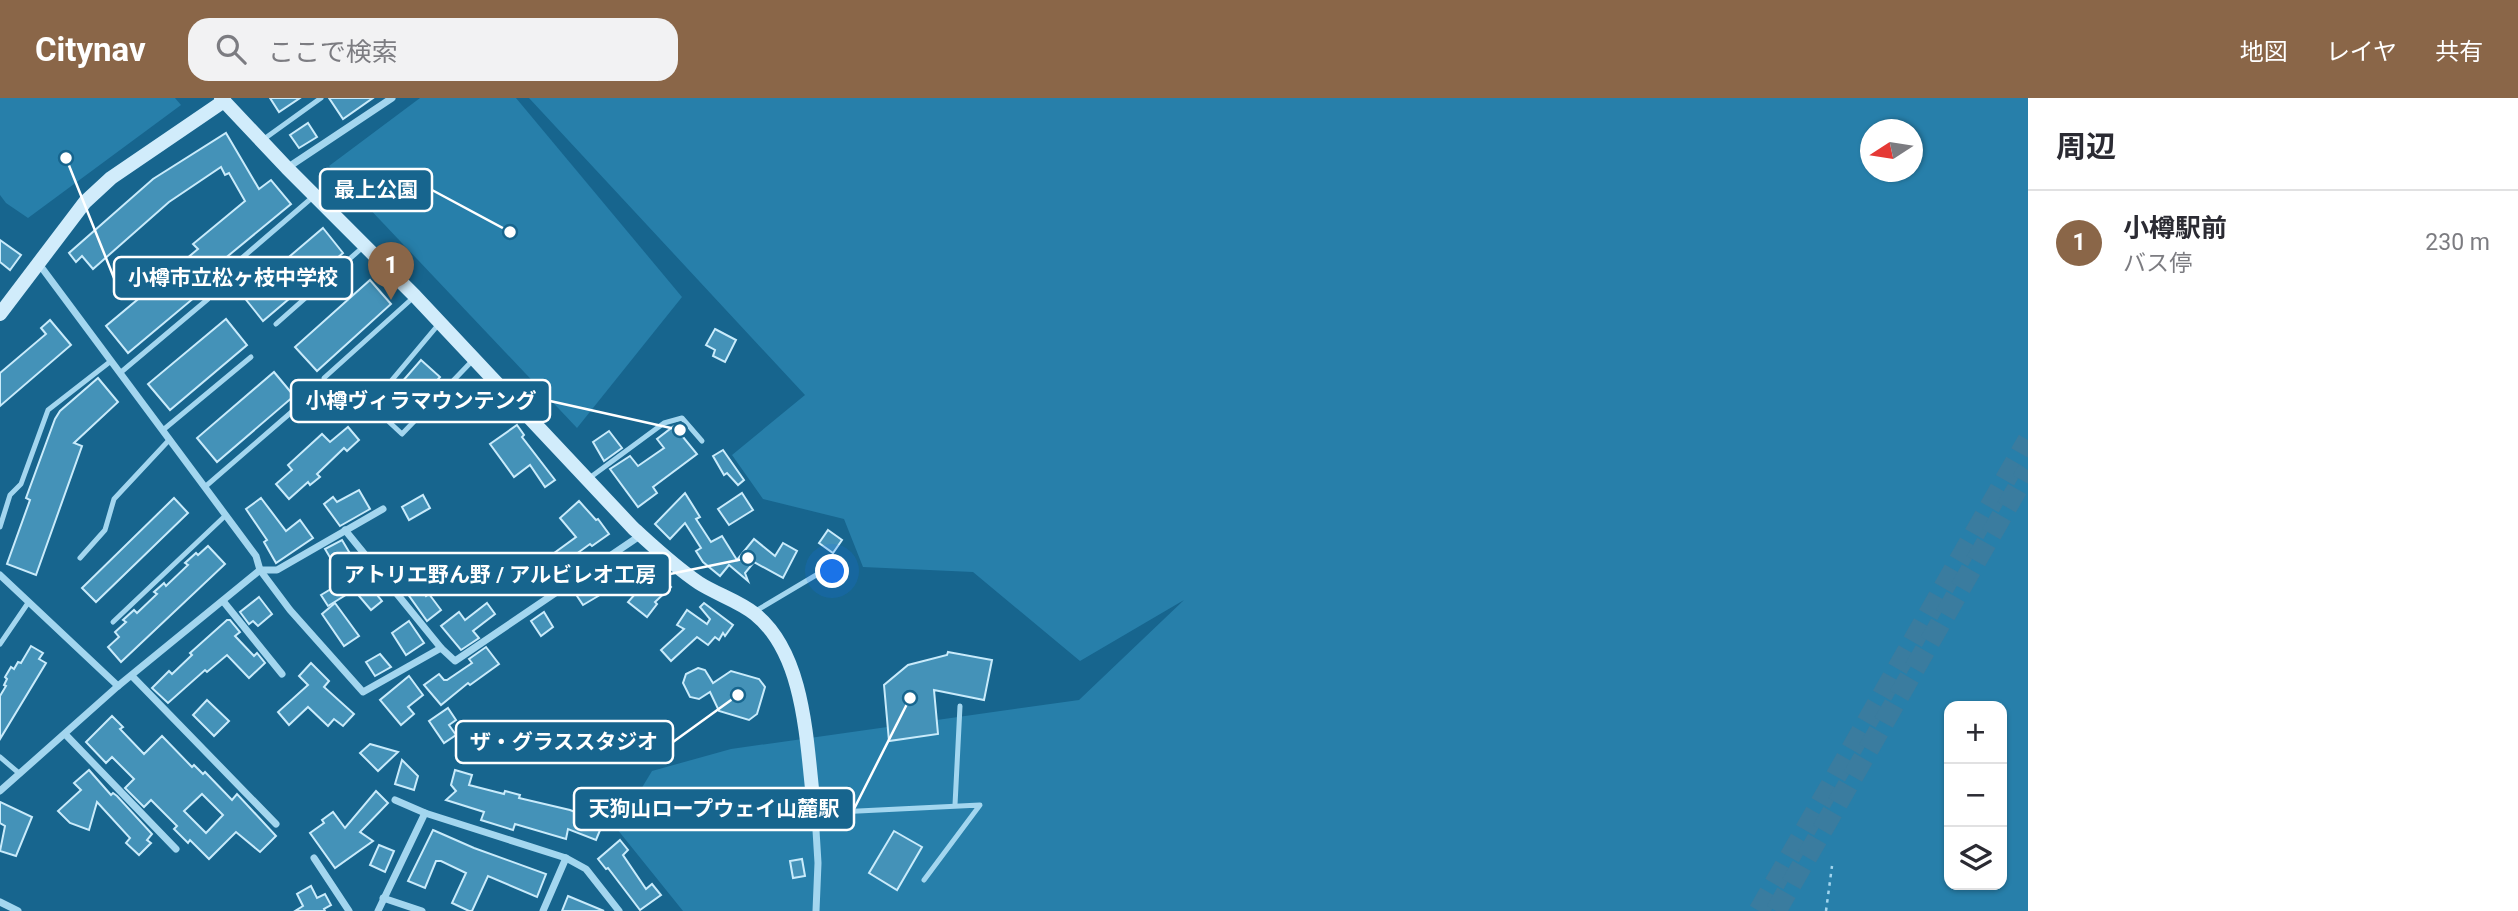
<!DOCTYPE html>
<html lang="ja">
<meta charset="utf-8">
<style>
body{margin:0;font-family:Roboto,"Noto Sans JP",sans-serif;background:#f2f2f3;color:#2b2b33}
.controls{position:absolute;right:21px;bottom:21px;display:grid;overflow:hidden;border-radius:14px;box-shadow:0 2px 5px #0004}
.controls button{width:63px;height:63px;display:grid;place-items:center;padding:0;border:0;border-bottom:2px solid #e1e1e2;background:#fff;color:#2b2b33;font:35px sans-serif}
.compass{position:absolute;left:1860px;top:21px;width:63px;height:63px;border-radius:50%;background:#fff;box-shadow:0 2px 5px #0004;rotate:258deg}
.you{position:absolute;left:833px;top:474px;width:24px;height:24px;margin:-18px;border:5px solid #fff;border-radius:50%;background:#1a73e8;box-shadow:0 0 0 10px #1a73e833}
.badge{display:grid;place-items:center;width:46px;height:46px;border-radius:50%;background:#8a6648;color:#fff;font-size:23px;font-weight:700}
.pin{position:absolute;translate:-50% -58px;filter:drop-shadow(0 2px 4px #0008)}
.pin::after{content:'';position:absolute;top:37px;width:24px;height:21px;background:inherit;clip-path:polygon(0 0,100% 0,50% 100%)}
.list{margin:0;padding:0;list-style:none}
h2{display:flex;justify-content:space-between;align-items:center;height:91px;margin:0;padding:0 28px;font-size:30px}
h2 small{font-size:23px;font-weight:400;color:#7c7c81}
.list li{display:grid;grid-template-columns:46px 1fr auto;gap:21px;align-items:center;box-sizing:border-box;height:105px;padding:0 28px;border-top:2px solid #e1e1e2}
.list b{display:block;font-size:26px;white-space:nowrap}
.list p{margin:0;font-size:23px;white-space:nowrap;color:#7c7c81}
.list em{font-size:23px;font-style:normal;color:#7c7c81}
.icon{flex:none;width:38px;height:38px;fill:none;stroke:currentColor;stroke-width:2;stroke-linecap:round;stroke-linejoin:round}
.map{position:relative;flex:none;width:2028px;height:813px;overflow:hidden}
header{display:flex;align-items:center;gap:42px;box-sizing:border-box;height:98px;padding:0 35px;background:#8a6648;color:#fff}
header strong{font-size:33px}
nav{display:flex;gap:38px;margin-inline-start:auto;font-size:24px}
.search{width:490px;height:63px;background:#f2f2f3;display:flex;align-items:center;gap:18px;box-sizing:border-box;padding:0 24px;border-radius:21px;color:#7c7c81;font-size:26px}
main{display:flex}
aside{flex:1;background:#fff}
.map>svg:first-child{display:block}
</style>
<header>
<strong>Citynav</strong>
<div class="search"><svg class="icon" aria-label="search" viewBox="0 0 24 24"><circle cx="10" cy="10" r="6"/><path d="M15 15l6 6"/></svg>ここで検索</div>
<nav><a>地図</a><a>レイヤ</a><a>共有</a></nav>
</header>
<main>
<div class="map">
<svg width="2028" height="813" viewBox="0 0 2028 813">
<rect width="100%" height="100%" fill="#17658e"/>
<g fill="#277faa" fill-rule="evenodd">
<polygon points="0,0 175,0 181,7 28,120 6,105 0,97"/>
<polygon points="420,0 516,0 682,199 577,330 329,68"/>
<path d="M529,0H2028V813H683L617,731L652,673L731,651L1079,602L1184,502L1080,563L973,474L863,469L844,421L763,401L732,357L805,297ZM1870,32H1912V74H1870ZM1949,608H2002V787H1949Z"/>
</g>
<g fill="#4492b8" stroke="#c9ebfb" stroke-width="2" fill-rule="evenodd">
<polygon points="270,0 300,0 279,14"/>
<polygon points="329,0 373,0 343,21"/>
<polygon points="308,25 317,39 299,50 290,37"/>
<polygon points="226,35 259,91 271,82 291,106 200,181 207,189 128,255 106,228 198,151 193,146 245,103 229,75 225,77 221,69 169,104 93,171 82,158 76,164 69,155 153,81"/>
<polygon points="323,130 343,155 263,223 243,198"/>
<polygon points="0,142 21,157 10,172 0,164"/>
<polygon points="370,182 391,206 317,273 295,249"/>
<polygon points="226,221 247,247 170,312 148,286"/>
<polygon points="50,222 71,247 0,308 0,275 46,236 41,230"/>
<polygon points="715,231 736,242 725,264 713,258 715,252 706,247"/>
<polygon points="421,262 440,279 407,317 388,300"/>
<polygon points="274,274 294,298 217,364 197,340"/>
<polygon points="98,280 118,304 74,345 82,348 36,477 7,466 30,402 26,400 55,321 60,313"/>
<polygon points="517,327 524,337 522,339 555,382 545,389 530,367 514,379 490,346"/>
<polygon points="674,328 697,356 653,389 657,395 638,409 610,371 630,358 638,368 664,350 657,341"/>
<polygon points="348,329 359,342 347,353 344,350 317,376 320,379 310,387 308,384 289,401 276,386 292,372 288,367 322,336 330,344"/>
<polygon points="609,333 622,350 604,363 593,344"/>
<polygon points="723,352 744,382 738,387 727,375 724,377 713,358"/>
<polygon points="359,392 370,411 340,428 324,406 333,399 337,404"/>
<polygon points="685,395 700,419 696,421 711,444 722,438 737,462 754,441 775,458 783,445 797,453 783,480 754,464 745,475 748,483 729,467 720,478 703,464 696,453 701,450 685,425 670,441 655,426"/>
<polygon points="742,395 753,412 729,427 718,411"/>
<polygon points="423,397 430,410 409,422 402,409"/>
<polygon points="174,400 188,415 96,504 82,490"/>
<polygon points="261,400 286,433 300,422 313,440 276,465 264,444 267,442 246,411"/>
<polygon points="579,403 596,422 598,421 609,436 592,448 590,446 546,478 551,484 536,494 523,474 538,464 539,466 576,439 560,420"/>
<polygon points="828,432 842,442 833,455 819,445"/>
<polygon points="342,442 358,469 368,480 365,482 382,503 371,512 354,492 328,508 321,497 344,483 325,451"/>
<polygon points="208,448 225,466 121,564 108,549 119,539 115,534 126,524 123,522 134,512 137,515 157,496 154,494 164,485 166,488 188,467 185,465 196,455 198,457"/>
<polygon points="628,461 637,475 583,507 573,492 592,479 594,482"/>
<polygon points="404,463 426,498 429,496 441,512 427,523 390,471"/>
<polygon points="655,473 671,489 655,504 657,506 647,519 628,504"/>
<polygon points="259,499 272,516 258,528 253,523 249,526 240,514"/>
<polygon points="335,505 359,538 344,548 322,516"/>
<polygon points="487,505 495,516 473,533 479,540 461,552 441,528 459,514 465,522"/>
<polygon points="704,505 733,527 725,538 723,535 719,542 715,539 708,547 697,539 671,563 661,552 684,531 677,527 687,512 707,526 710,521 700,509"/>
<polygon points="544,514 553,529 541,538 531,523"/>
<polygon points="227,522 230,522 240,534 235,538 254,558 257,555 265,565 249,580 227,557 207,574 205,572 168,605 152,590 169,573 172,576 192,557 190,555"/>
<polygon points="409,523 424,545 406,557 392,535"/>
<polygon points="31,548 43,555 39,561 46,565 0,641 0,598 6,588 4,587 7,581 5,579 11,569 14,571 18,564 21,565"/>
<polygon points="486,549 499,566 470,587 468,585 441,607 424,587 439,576 444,582 447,582 472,565 469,561"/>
<polygon points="948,554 992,562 984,602 934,592 938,636 889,643 884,587 908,567 947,557"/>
<polygon points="380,556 391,569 375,578 366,564"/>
<polygon points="311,565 329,583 324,589 354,616 343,628 334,621 328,628 308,609 289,627 278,614 308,587 299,578"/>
<polygon points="698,570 705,572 713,585 731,573 759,581 765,589 757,616 749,622 719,613 710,594 699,601 690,599 683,585 686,576"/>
<polygon points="409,578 423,597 408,609 414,616 401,627 380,602"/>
<polygon points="207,602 229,623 214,638 193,617"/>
<polygon points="448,610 456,622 449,627 456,637 444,645 429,623"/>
<path d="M112,618L123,629L120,631L144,656L162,638L192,669L194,667L203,676L205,674L232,702L237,696L276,738L260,754L236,734L209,761L190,742L188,745L174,731L177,728L151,702L144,709L125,690L134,681L112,659L106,665L86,644ZM202,696L223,717L206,735L184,713Z"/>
<polygon points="370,646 398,654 378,673 360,655"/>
<polygon points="402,662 418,678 414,692 395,686"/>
<polygon points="89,672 111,697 113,695 117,698 152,736 147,742 151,745 139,757 126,745 130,740 97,704 89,732 70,725 58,713 81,692 74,685"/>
<polygon points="455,672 472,677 469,687 504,696 505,693 520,697 519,700 570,712 603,725 596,742 568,731 566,741 515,726 513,732 481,722 484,714 446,702 456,693 451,687"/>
<polygon points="376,693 388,705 360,734 373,743 335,770 310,735 324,725 322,722 333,714 345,730"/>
<polygon points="0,704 32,719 16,758 0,753 5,728 0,725"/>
<polygon points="433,732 474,750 546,776 537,799 488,778 472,813 469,813 452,805 466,775 441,763 436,763 425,790 408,783"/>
<polygon points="894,733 922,749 897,792 869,775"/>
<polygon points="620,742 628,752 623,757 646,791 652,786 661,797 640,812 608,770 606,771 598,761"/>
<polygon points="379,747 394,753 385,774 370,767"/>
<polygon points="802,761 805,778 793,780 790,763"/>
<polygon points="311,788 317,800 325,796 331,807 324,811 325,813 295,813 303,808 297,796"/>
<polygon points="568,798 604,813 562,813"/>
</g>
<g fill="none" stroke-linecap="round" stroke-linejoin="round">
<g stroke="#3a7c9f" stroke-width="21" stroke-dasharray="21 10" stroke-linecap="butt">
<polyline points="1759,813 2028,342"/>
<polyline points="1776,813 2028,372"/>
</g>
<polyline stroke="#a3d6ef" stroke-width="2.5" stroke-dasharray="3.5 5" stroke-linecap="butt" points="1826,813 1832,768"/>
<g stroke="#a3d6ef" stroke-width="5">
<polyline points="264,41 321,0"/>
<polyline points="228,172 314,98"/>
<polyline points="276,226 363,149"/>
<polyline points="438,227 371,307 402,336 473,262"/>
<polyline points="120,275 208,201"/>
<polyline points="324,280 415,198"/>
<polyline points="163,332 251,259"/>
<polyline points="588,381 664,325 682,320 702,343"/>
<polyline points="206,388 295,311"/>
<polyline points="0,429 10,397 21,386 48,312 111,263"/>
<polyline points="80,460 105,432 114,401 170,341"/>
<polyline points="754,514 833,467"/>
<polyline points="113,524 226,417"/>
<polyline points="0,546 28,505"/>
<polyline points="0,659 20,676"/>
<polyline points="955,707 960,608"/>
<polyline points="818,715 980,707 924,782"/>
</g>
<g stroke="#a3d6ef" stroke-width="7">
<polyline points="287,70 392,0"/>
<polyline points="39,166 256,458 260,472 290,512 363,594 441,550 455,563 641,437"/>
<polyline points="345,432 441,550"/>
<polyline points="0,477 118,588"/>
<polyline points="223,503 282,576"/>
<polyline points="132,578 276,726"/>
<polyline points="65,636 176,751"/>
<polyline points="0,693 118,588 260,472 277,472 383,411"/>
<polyline points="395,702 425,715"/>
<polyline points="815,716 818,765 816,813"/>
<polyline points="314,760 349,813"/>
<polyline points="383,800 422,813"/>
<polyline points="0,804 18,813"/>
<polyline points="378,813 425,715 566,760 586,771 619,813"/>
<polyline points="543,813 566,760"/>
</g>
<g stroke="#d1ecfb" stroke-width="14">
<path d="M221,0L287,70L415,198L633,430C654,449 675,469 699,485C716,496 739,503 755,516C808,559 806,652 815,716"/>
<polyline points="0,216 85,104 111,80 224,3"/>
</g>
</g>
<path fill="none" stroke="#fff" stroke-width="2.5" d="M510 134L432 92M66 60L114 180M680 332L550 303M748 460L670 476M738 597L673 644M910 600L854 711"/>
<g fill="#fff" stroke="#17658e" stroke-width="2.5">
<circle cx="510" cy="134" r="7"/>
<circle cx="66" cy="60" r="7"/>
<circle cx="680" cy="332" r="7"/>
<circle cx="748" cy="460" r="7"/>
<circle cx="738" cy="597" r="7"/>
<circle cx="910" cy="600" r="7"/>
</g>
<g fill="#17658e" stroke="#fff" stroke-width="2.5">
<rect x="320" y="71" width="112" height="42" rx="7"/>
<rect x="114" y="159" width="238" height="42" rx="7"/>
<rect x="291" y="282" width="259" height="42" rx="7"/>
<rect x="330" y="455" width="340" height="42" rx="7"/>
<rect x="456" y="623" width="217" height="42" rx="7"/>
<rect x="574" y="690" width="280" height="42" rx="7"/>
</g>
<g font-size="21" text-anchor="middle" font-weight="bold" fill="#fff">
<text x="376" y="99">最上公園</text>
<text x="233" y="187">小樽市立松ヶ枝中学校</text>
<text x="421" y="310">小樽ヴィラマウンテング</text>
<text x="500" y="484">アトリエ野ん野 / アルビレオ工房</text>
<text x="564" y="651">ザ・グラススタジオ</text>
<text x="714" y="718">天狗山ロープウェイ山麓駅</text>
</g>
</svg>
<div class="controls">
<button>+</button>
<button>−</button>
<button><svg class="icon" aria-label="layers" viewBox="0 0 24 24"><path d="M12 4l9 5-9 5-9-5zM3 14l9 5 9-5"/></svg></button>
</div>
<svg class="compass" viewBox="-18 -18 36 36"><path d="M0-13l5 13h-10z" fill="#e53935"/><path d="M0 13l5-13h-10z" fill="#7c7c81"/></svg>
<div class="you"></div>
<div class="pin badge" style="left:391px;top:202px">1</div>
</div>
<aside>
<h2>周辺<small></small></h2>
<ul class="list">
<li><span class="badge">1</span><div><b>小樽駅前</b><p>バス停</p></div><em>230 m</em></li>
</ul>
</aside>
</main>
